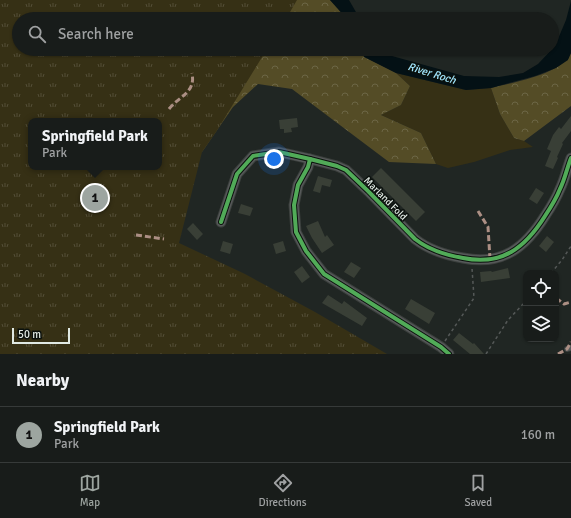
<!DOCTYPE html>
<style>
body{margin:0;font-family:Signika,sans-serif;background:#252927;color:#f1f3f6}
.controls{position:absolute;right:12px;bottom:12px;display:grid;overflow:hidden;border-radius:8px;box-shadow:0 1px 3px #0004}
.controls button{width:36px;height:36px;display:grid;place-items:center;padding:0;border:0;border-bottom:1px solid #363a39;background:#181c1a;color:#f1f3f6;font:20px sans-serif}
.scale{position:absolute;left:12px;bottom:10px;width:58px;box-sizing:border-box;padding-left:4px;border:2px solid #e0e9e3;border-top:0;font-size:11px;line-height:14px;white-space:nowrap;color:#e0e9e3;-webkit-text-stroke:3px #0b110d;paint-order:stroke}
.you{position:absolute;left:274px;top:159px;width:14px;height:14px;margin:-10px;border:3px solid #fff;border-radius:50%;background:#1a73e8;box-shadow:0 0 0 6px #1a73e833}
.badge{display:grid;place-items:center;width:26px;height:26px;border-radius:50%;background:#9da5a0;color:#111;font-size:13px;font-weight:700}
.pin{position:absolute;translate:-50% -50%;border:2px solid #fff;box-shadow:0 1px 4px #0006}
.popup{position:absolute;left:28px;top:118px;width:134px;height:52px;box-sizing:border-box;display:grid;place-content:center;border-radius:8px;background:#181c1a;filter:drop-shadow(0 1px 3px #0005);font-size:13px;white-space:nowrap;color:#9fa1a2}
.popup b{font-size:15px;color:#f1f3f6}
.popup::after{content:'';position:absolute;left:50%;top:100%;margin-left:-8px;border:8px solid transparent;border-top-color:#181c1a}
.list{margin:0;padding:0;list-style:none}
h2{display:flex;justify-content:space-between;align-items:center;height:52px;margin:0;padding:0 16px;font-size:17px}
h2 small{font-size:13px;font-weight:400;color:#9fa1a2}
.list li{display:grid;grid-template-columns:26px 1fr auto;gap:12px;align-items:center;box-sizing:border-box;height:56px;padding:0 16px;border-top:1px solid #363a39}
.list b{display:block;font-size:15px;white-space:nowrap}
.list p{margin:0;font-size:13px;white-space:nowrap;color:#9fa1a2}
.list em{font-size:13px;font-style:normal;color:#9fa1a2}
.icon{flex:none;width:22px;height:22px;fill:none;stroke:currentColor;stroke-width:2;stroke-linecap:round;stroke-linejoin:round}
.map{position:relative;flex:none;width:571px;height:354px;overflow:hidden}
.search{position:absolute;background:#181c1a;box-shadow:0 1px 3px #0004;left:12px;right:12px;top:12px;height:44px;display:flex;align-items:center;gap:10px;box-sizing:border-box;padding:0 14px;border-radius:22px;color:#9fa1a2;font-size:15px}
.sheet{height:108px;background:#181c1a}
nav{display:flex;justify-content:space-around;align-items:center;box-sizing:border-box;height:56px;border-top:1px solid #363a39;background:#181c1a;font-size:11px;color:#9fa1a2}
nav a{display:grid;justify-items:center;gap:2px}
nav .on{color:#9da5a0}
.map>svg:first-child{display:block}
</style>
<div class="map">
<svg width="571" height="354" viewBox="0 0 571 354">
<defs>
<pattern id="forest-crowns" width="20" height="18" patternUnits="userSpaceOnUse"><rect width="20" height="18" fill="#544c26"/><path d="M2 6a3 3 0 1 1 6 0M12 15a3 3 0 1 1 6 0" fill="none" stroke="#6c6645"/></pattern>
<pattern id="park-tufts" width="24" height="20" patternUnits="userSpaceOnUse"><rect width="24" height="20" fill="#363015"/><path d="M3 7l-1-3M5 7V3M7 7l1-3M15 17l-1-3M17 17v-4M19 17l1-3" fill="none" stroke="#534e37"/></pattern>
</defs>
<rect width="100%" height="100%" fill="#202623"/>
<polygon fill="#363015" points="396,73 466,90 491,88 500,114 514,138 524,141 533,147 510,150 474,162 448,168 436,164 421,133 381,115 401,105 410,86"/>
<g fill="url(#forest-crowns)">
<polygon points="223,0 330,0 347,19 227,19"/>
<polygon points="215,49 362,49 365,57 396,73 410,86 401,105 381,115 421,133 436,164 389,162 292,89 258,84 233,107 202,152"/>
<path d="M571,53V106L524,141L514,138L500,114L491,88C514,82 560,75 571,53Z"/>
</g>
<path fill="url(#park-tufts)" fill-rule="evenodd" d="M0,0H297L286,19H19V49H267L216,132L202,152L179,243L245,274L315,312L387,354H0ZM31,121H159V167H31Z"/>
<g fill="#041115">
<polygon points="330,0 349,0 360,19 347,19"/>
<polygon points="571,1 571,53 568,60 556,68 535,76 491,88 466,90 396,73 364,57 362,49 378,49 392,56 464,76 499,77 523,73 538,64 555,46 566,20"/>
</g>
<g fill="#393f36">
<polygon points="571,116 571,131 562,143 563,144 557,157 558,158 553,169 545,166 551,151 547,149 553,135 559,127 561,129"/>
<polygon points="297,118 298,127 291,128 292,132 284,133 284,129 280,129 279,120"/>
<polygon points="381,168 425,212 416,221 372,177"/>
<polygon points="318,176 332,180 330,187 322,185 320,193 313,191"/>
<polygon points="536,188 544,193 537,204 529,199"/>
<polygon points="241,204 253,208 250,216 238,213"/>
<polygon points="318,221 325,237 327,235 334,245 322,253 312,238 306,226"/>
<polygon points="193,223 203,234 197,240 187,229"/>
<polygon points="547,236 554,242 546,252 539,246"/>
<polygon points="223,241 233,244 230,254 220,251"/>
<polygon points="283,241 286,251 276,254 273,244"/>
<polygon points="351,262 361,268 354,278 344,272"/>
<polygon points="302,266 310,277 302,283 294,272"/>
<polygon points="508,268 510,278 481,282 480,272 491,271 492,272"/>
<polygon points="328,295 342,304 344,301 367,318 362,326 322,303"/>
<polygon points="411,299 435,313 429,324 405,309"/>
<polygon points="459,333 473,344 474,343 484,354 470,354 453,340"/>
</g>
<g fill="none" stroke-linecap="round" stroke-linejoin="round">
<defs>
<polyline id="service" points="567,349 571,348"/>
<g id="minor">
<polyline points="221,222 237,174 253,156 279,152 310,159"/>
<path d="M449,354L441,347L324,274L306,251L296,232L294,205L298,185L308,167L310,159L337,166L346,170L368,191L415,239C429,250 445,255 463,258C502,266 525,248 545,216C551,207 556,199 560,189C565,179 567,168 571,158"/>
</g>
</defs>
<use href="#service" stroke="#3c403e" stroke-width="6"/>
<use href="#minor" stroke="#3c403e" stroke-width="11"/>
<g stroke="#555958" stroke-width="1.5" stroke-dasharray="3 3" stroke-linecap="butt">
<polyline points="551,273 562,260 571,246"/>
<polyline points="445,341 474,298 472,268"/>
<polyline points="486,354 508,320 526,301"/>
</g>
<use href="#service" stroke="#565959" stroke-width="4.5"/>
<use href="#minor" stroke="#565959" stroke-width="9"/>
<g stroke="#ac8f84" stroke-width="3" stroke-dasharray="6 3" stroke-linecap="butt">
<path d="M169,109C179,96 196,93 192,73"/>
<polyline points="478,211 488,227 490,259"/>
<polyline points="136,235 164,239"/>
<polyline points="556,298 564,304 571,302"/>
<polyline points="558,354 567,349 571,342"/>
</g>
<defs>
<g id="cycleway">
<polyline points="221,222 237,174 253,156 279,152 310,159"/>
<path d="M449,354L441,347L324,274L306,251L296,232L294,205L298,185L308,167L310,159L337,166L346,170L368,191L415,239C429,250 445,255 463,258C502,266 525,248 545,216C551,207 556,199 560,189C565,179 567,168 571,158"/>
</g>
</defs>
<use href="#cycleway" stroke="#0b110d" stroke-width="6"/>
<use href="#cycleway" stroke="#51ab58" stroke-width="4"/>
</g>
<g text-anchor="middle" stroke-width="3" stroke-linejoin="round" paint-order="stroke">
<g font-size="10" fill="#e0e9e3" stroke="#0b110d">
<text transform="translate(386 198) rotate(45)" y="4">Marland Fold</text>
</g>
<g font-size="11" font-style="italic" fill="#a2e7fe" stroke="#0b110d">
<text transform="translate(432 73) rotate(17)" y="4">River Roch</text>
</g>
</g>
</svg>
<div class="controls">
<button><svg class="icon" aria-label="locate" viewBox="0 0 24 24"><circle cx="12" cy="12" r="6"/><path d="M12 2v4M12 18v4M2 12h4M18 12h4"/></svg></button>
<button><svg class="icon" aria-label="layers" viewBox="0 0 24 24"><path d="M12 4l9 5-9 5-9-5zM3 14l9 5 9-5"/></svg></button>
</div>
<div class="scale">50 m</div>
<div class="you"></div>
<div class="pin badge" style="left:95px;top:198px">1</div>
<div class="popup"><b>Springfield Park</b>Park</div>
<div class="search"><svg class="icon" aria-label="search" viewBox="0 0 24 24"><circle cx="10" cy="10" r="6"/><path d="M15 15l6 6"/></svg>Search here</div>
</div>
<section class="sheet">
<h2>Nearby<small></small></h2>
<ul class="list">
<li><span class="badge">1</span><div><b>Springfield Park</b><p>Park</p></div><em>160 m</em></li>
</ul>
</section>
<nav>
<a class="on"><svg class="icon" aria-label="map" viewBox="0 0 24 24"><path d="M3 6l6-2 6 2 6-2v14l-6 2-6-2-6 2zM9 4v14M15 6v14"/></svg>Map</a>
<a><svg class="icon" aria-label="directions" viewBox="0 0 24 24"><path d="M12 3l9 9-9 9-9-9zM9 14v-3h6M13 9l2 2-2 2"/></svg>Directions</a>
<a><svg class="icon" aria-label="saved" viewBox="0 0 24 24"><path d="M7 4h10v16l-5-4-5 4z"/></svg>Saved</a>
</nav>
